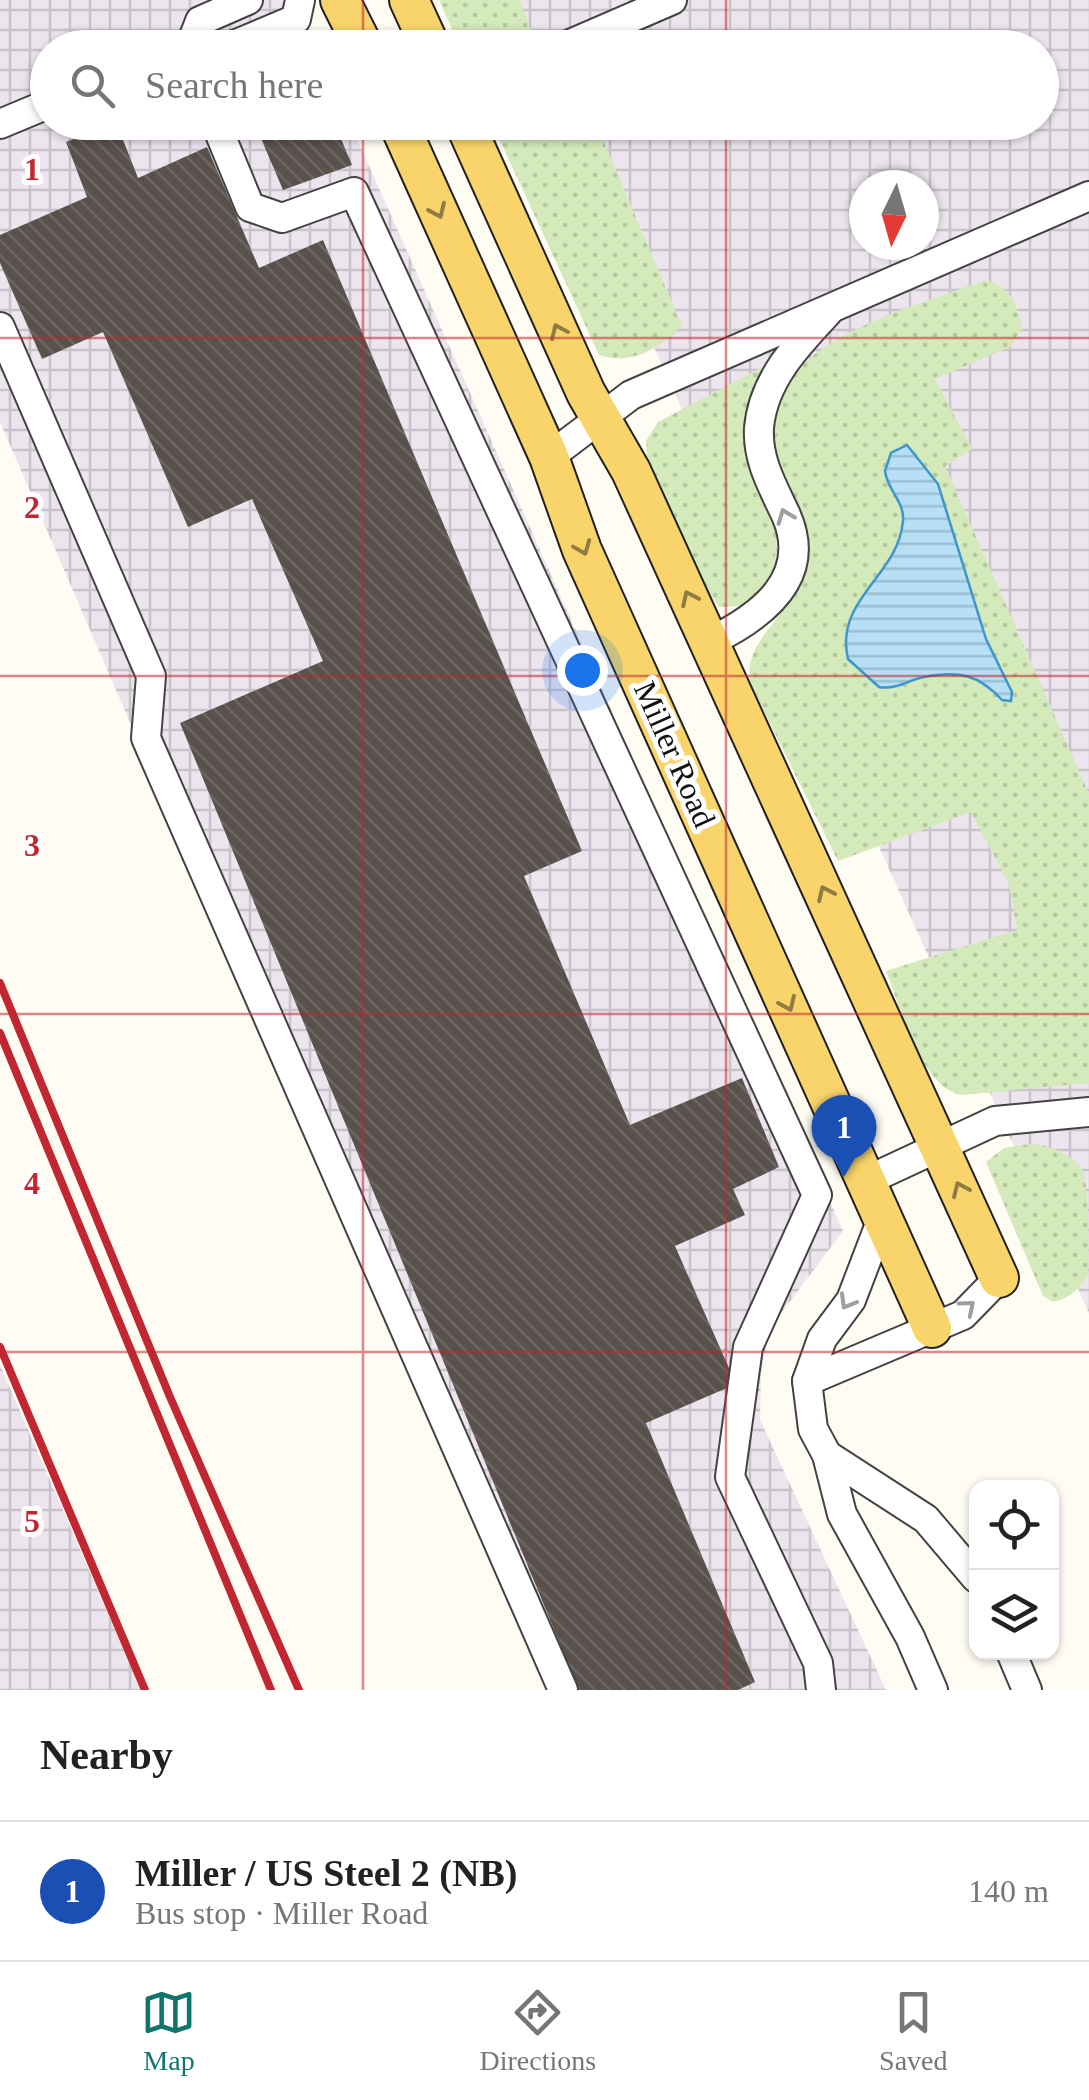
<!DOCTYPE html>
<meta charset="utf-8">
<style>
body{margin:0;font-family:Georgia,serif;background:#f6f6f6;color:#222}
.controls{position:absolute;right:30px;bottom:30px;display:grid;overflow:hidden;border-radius:20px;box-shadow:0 2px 8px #0004}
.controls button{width:90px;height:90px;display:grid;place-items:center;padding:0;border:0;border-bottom:2px solid #e0e0e0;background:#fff;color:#222;font:50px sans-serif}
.compass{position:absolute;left:849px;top:170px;width:90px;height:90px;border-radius:50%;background:#fff;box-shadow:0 2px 8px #0004;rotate:185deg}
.you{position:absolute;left:582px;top:670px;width:35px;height:35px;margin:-25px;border:8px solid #fff;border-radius:50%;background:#1a73e8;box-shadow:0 0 0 15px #1a73e833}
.badge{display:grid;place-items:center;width:65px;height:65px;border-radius:50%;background:#0f766e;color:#fff;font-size:32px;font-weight:700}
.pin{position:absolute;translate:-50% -82px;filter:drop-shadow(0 2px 5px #0008)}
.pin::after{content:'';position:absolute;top:52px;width:35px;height:30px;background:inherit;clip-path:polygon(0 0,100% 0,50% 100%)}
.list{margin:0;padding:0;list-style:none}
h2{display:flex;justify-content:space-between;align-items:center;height:130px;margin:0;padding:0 40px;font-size:42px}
h2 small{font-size:32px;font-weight:400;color:#767676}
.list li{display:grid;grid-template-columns:65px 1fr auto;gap:30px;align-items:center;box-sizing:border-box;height:140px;padding:0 40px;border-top:2px solid #e0e0e0}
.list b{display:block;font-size:38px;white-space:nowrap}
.list p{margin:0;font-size:32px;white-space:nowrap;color:#767676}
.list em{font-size:32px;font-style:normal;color:#767676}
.icon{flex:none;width:55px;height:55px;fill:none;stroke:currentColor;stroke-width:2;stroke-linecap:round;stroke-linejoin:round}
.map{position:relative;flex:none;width:1089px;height:1690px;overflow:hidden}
.search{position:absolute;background:#fff;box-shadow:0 2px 8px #0004;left:30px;right:30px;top:30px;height:110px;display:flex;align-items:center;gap:25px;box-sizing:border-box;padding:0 35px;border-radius:55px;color:#767676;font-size:38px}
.sheet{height:270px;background:#fff}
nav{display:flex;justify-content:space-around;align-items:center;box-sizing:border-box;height:140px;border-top:2px solid #e0e0e0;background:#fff;font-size:28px;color:#767676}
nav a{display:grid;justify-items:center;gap:5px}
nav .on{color:#0f766e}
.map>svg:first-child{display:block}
</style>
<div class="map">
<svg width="1089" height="1690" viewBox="0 0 1089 1690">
<defs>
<pattern id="industrial-grid" width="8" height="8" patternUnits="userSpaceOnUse" patternTransform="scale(2.5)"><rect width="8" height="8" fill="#ede5ee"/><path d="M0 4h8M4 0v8" fill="none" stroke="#cac3cb"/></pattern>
<pattern id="grass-dots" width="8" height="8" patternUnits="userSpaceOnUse" patternTransform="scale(2.5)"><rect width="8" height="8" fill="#d4eabb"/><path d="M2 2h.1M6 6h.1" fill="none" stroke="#b5c8a0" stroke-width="1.8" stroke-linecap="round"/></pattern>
<pattern id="water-rules" width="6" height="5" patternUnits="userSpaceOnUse" patternTransform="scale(2.5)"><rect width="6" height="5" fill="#b7dff6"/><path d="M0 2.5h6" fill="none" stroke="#9cbed2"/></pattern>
<pattern id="building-back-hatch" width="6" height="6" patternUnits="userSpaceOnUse" patternTransform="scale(2.5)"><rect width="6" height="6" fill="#59514c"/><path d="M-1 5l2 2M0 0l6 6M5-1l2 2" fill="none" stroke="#6c6561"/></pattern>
</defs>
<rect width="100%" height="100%" fill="#fffcf3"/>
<g fill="url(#industrial-grid)" fill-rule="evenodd">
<polygon points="0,0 296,0 317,47 48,48 48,122 350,123 843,1231 770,1328 761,1373 760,1420 886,1690 549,1690 0,422"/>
<path d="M500,0H1089V1313L553,123L1042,122V48L521,47ZM864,185H924V245H864Z"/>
<polygon points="0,1365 141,1690 0,1690"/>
</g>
<g fill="url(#grass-dots)">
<polygon points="439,0 519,0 538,47 460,47"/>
<path d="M492,123H596L682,326C660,348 631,366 599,355Z"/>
<path d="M986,280C1010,286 1018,305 1022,329L1010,347L935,379L972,449L945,466L1089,794V1083L961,1095C920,1086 901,1008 886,971L1017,930L1009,884L971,812L838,861L750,683C742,637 797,613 804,569C811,528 784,489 774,451C745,347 917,306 986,280Z"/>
<polygon points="770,363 750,428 749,465 777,529 773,586 742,606 719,607 702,583 648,469 646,441 658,422"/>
<path d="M1029,1144C1047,1144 1074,1154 1083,1171C1089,1186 1089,1257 1088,1273C1083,1288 1068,1299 1053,1302L1043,1296L986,1162L1004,1148Z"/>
</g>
<path fill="url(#water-rules)" stroke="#3e96cd" stroke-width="2.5" d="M907,445L938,484L986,639L1012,692L1011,701L1002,700C979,675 960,670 924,677C908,680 897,690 879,687L848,659C834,599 898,577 903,521C905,502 887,490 885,471L891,453Z"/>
<g fill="url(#building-back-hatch)">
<polygon points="116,122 138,178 207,147 259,268 323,240 582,851 524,876 630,1125 742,1078 779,1167 733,1189 745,1215 675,1246 736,1384 646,1423 755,1682 738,1690 579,1690 180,723 323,661 252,499 188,527 103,332 42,359 0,263 0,235 87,197 66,142"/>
<polygon points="254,122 334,122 352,165 283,190"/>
</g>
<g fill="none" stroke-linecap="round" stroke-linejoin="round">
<defs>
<g id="minor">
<polyline points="199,48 191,44 200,21 248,0"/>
<polyline points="227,48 296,19 300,0"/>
<polyline points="561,48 672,0"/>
<polyline points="215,122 250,207 282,218 354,192 817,1195 748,1347 730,1477 818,1663 821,1690"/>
<polyline points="0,124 48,104"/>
<polyline points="0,327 151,676 146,738 563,1690"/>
<polyline points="549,457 631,395 1089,196"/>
<path d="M709,642C759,618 814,579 786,515C773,487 757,460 759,428C763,380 797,345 828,312"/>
<polyline points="868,1180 995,1121 1089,1112"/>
<polyline points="882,1219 851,1300 822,1339 807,1381 813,1429 827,1455 842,1514 910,1637 933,1690"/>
<polyline points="807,1381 963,1315 999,1278"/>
<polyline points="827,1455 926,1519 976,1578"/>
<polyline points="1011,1652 1027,1690"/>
</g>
<g id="major">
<polyline points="340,0 364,48"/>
<polyline points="409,0 431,48"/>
<polyline points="398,122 549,457 582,550 932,1328"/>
<polyline points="464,122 586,393 631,471 999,1278"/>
</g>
</defs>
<use href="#minor" stroke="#434343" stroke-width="32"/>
<use href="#major" stroke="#212121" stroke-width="42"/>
<use href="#minor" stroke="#fff" stroke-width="28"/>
<use href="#major" stroke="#f8d46a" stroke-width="38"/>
<g stroke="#c12730" stroke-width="8">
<polyline points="0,983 170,1397 299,1690"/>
<polyline points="0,1033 271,1690"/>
<polyline points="0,1347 145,1690"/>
</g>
</g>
<defs><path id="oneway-chevron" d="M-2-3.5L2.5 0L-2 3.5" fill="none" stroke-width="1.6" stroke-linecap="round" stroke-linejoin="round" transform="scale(2.5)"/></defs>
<g stroke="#907c42">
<use href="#oneway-chevron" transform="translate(438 211) rotate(66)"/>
<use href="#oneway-chevron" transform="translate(558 331) rotate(-114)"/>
<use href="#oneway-chevron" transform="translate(583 548) rotate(68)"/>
<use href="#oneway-chevron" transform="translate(689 598) rotate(-115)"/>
<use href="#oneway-chevron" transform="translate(825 893) rotate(-115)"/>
<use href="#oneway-chevron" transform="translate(788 1004) rotate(66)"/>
<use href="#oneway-chevron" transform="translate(960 1189) rotate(-114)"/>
</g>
<g stroke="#9f9f9f">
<use href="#oneway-chevron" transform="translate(785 516) rotate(-111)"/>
<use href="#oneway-chevron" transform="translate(847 1302) rotate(120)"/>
<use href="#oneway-chevron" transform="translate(968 1307) rotate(-40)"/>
</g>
<path fill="none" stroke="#c12730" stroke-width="2.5" stroke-opacity="0.55" d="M363,0V48M726,0V48M363,122V1690M726,122V1690M0,338H1089M0,676H1089M0,1014H1089M0,1352H1089"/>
<g text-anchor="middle" stroke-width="10" stroke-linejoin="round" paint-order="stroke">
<g font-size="32" fill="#101010" stroke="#fff">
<text transform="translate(675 754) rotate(66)" y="11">Miller Road</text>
</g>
</g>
<g font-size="32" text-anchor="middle" font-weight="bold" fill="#c12730" stroke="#fff" stroke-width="10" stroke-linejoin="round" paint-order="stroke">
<text x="32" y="180">1</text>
<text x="32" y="518">2</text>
<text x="32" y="856">3</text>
<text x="32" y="1194">4</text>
<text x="32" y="1532">5</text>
</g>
</svg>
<div class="controls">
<button><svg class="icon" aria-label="locate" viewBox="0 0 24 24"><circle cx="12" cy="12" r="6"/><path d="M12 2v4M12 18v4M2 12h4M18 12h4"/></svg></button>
<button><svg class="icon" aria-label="layers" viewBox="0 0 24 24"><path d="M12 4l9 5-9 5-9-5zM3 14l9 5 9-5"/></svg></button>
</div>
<svg class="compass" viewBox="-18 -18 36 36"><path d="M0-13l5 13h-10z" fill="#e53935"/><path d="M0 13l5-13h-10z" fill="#767676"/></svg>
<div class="you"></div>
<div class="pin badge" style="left:844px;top:1177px;background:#1a4fb4">1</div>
<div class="search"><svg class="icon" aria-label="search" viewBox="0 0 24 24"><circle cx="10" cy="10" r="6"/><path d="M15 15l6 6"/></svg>Search here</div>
</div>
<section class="sheet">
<h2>Nearby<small></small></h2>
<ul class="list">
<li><span class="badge" style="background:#1a4fb4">1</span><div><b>Miller / US Steel 2 (NB)</b><p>Bus stop · Miller Road</p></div><em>140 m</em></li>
</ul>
</section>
<nav>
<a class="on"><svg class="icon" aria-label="map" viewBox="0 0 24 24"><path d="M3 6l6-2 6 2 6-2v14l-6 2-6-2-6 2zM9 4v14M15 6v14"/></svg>Map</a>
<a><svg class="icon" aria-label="directions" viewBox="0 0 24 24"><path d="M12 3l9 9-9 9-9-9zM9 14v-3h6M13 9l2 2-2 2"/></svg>Directions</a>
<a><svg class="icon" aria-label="saved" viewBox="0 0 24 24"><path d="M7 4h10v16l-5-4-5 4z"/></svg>Saved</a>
</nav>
